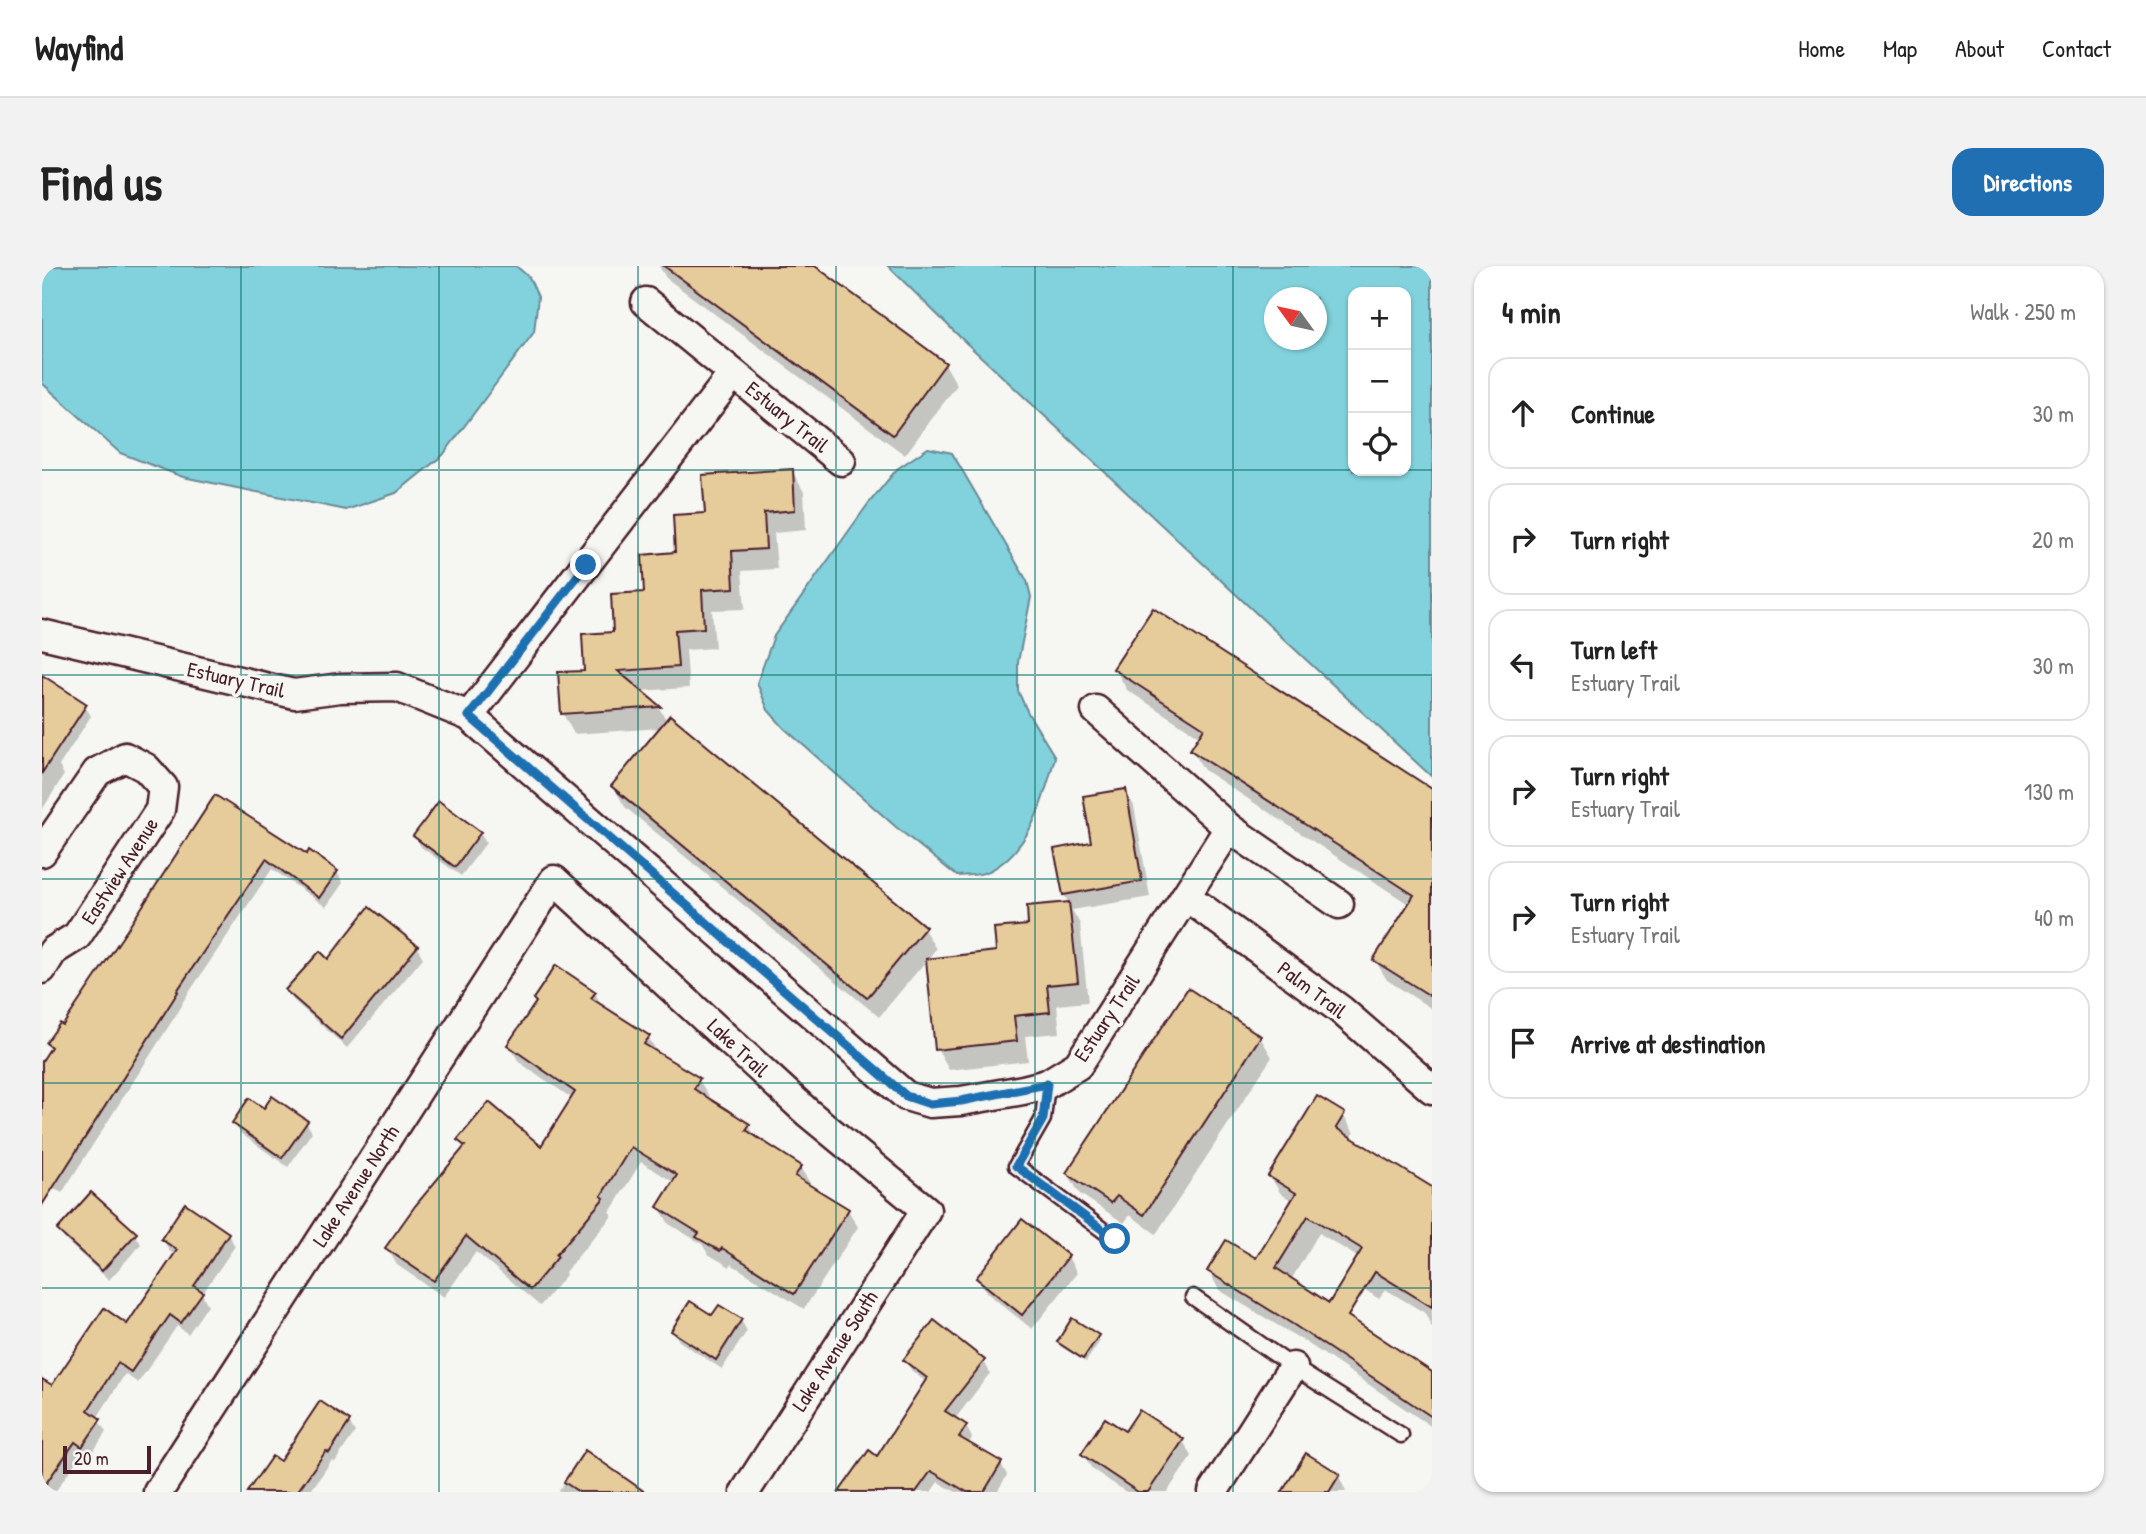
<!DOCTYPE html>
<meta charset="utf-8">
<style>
body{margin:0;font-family:"Patrick Hand",sans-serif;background:#f2f2f2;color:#222}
.controls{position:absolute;right:21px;top:21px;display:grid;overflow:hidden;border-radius:14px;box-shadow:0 2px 5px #0004}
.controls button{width:63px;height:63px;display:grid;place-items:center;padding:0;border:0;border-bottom:2px solid #e0e0e0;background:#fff;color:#222;font:35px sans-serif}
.compass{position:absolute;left:1222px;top:21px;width:63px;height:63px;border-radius:50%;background:#fff;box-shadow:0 2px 5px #0004;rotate:303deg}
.scale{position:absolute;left:21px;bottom:18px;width:88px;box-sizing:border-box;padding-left:7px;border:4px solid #4a1f2b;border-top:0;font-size:19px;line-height:24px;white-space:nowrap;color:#4a1f2b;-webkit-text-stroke:5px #f6f6f2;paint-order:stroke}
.stop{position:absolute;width:21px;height:21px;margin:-16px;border:5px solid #1f6fb2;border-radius:50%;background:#fff}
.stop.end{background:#1f6fb2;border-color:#fff;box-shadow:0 2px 7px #0008}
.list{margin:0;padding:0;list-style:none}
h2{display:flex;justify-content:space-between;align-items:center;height:91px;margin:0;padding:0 28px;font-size:30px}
h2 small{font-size:23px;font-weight:400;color:#767676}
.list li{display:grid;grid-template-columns:46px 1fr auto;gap:21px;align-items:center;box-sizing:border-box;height:112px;margin:0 14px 14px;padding:0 14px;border:2px solid #e0e0e0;border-radius:21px}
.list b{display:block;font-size:26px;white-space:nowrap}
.list p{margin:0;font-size:23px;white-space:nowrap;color:#767676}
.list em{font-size:23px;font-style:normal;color:#767676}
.icon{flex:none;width:38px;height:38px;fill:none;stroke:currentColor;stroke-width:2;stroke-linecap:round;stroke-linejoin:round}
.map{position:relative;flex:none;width:1390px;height:1226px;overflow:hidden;border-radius:21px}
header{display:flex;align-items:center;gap:42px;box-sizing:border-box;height:98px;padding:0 35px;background:#fff;border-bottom:2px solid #e0e0e0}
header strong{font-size:33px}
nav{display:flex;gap:38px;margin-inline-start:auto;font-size:24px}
.intro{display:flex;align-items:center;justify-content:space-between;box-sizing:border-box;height:168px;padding:0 42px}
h1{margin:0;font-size:49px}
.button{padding:18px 32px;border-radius:21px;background:#1f6fb2;color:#fff;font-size:24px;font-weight:700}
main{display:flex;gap:42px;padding:0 42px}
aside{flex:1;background:#fff;border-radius:21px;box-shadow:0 2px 5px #0004}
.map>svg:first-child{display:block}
</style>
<header>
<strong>Wayfind</strong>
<nav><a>Home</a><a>Map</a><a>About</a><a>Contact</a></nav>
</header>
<div class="intro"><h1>Find us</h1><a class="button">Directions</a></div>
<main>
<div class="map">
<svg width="1390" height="1226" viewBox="0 0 1390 1226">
<rect width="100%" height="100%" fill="#f6f6f2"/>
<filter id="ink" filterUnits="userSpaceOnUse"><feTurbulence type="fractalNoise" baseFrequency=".0143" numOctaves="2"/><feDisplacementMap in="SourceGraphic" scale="14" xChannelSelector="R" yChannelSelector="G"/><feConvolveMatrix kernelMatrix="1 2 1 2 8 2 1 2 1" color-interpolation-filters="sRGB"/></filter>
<g filter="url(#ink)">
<g fill="#81d2dc" stroke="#6b8a95" stroke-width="2" fill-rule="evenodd">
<polygon points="0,0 474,0 487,11 496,31 492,66 401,189 354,227 304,244 141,211 78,187 0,117"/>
<path d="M846,0H1390V511L920,73ZM1364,26V205H1311V26ZM1232,32H1274V74H1232Z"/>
<path d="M886,182L910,187L985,315L989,331L976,396V425L986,447L1013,491C1002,532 989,584 947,605C939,610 925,609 915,610L854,561L742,462L726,444L715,417L732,370L826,238L855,203Z"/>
</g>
<g fill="#0003">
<polygon points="617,0 770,0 903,98 915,119 863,189 624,12"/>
<polygon points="750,205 762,226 764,264 732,267 735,303 700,305 703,343 670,344 673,382 644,384 647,422 596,425 617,442 625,455 882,663 894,683 837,751 583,541 571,520 619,462 532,468 521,448 544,406 665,249"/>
<polygon points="1073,403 1390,562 1390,743 1345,714 1333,694 1368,639 1162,504 1150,484 1158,471 1085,424"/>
<polygon points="0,412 43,440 49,450 17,500 22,509 0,544"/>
<polygon points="1083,524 1092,540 1108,631 1030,644 1038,658 1046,736 1015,739 1018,767 983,770 986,795 907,804 895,783 956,687 988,660 987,642 1027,637 1022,629"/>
<polygon points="173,532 265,590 295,606 301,617 284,641 230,603 140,737 141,738 20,927 0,914 0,798 10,783 6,777 21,761"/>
<polygon points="438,567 444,577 419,610 379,581 373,570"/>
<polygon points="375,681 381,692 305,782 251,734 246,724 286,695"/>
<polygon points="553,727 561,742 606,771 616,787 657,814 667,830 665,833 707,859 715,874 758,901 768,917 766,920 806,944 816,961 762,1043 689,998 688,1001 666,988 660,978 627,958 617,941 633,917 599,896 568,946 570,950 523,1006 524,1009 498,1040 434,986 402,1031 355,999 345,982 422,883 417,874 499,882 531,833 477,796 467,779"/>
<polygon points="1218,771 1230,791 1114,968 1088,949 1082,957 1038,928 1026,908"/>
<polygon points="222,844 264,856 270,866 246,901 198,867 192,857"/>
<polygon points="1301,849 1312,867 1308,873 1390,923 1390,1062 1383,1047 1343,1023 1337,1033 1320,1022 1317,992 1277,967 1249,1014 1390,1108 1390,1161 1265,1077 1177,1024 1167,1005 1214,994 1251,935 1239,928 1228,910"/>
<polygon points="17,964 93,968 99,978 67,1014 23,974"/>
<polygon points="186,968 193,980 160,1028 166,1039 146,1068 135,1060 96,1117 83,1108 55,1152 64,1166 47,1192 40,1187 13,1226 0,1226 0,1115 10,1122 86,1061 134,989 127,985 121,973"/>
<polygon points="1026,991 1035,1007 990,1063 945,1027 936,1012"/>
<polygon points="670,1052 699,1054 705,1065 680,1103 637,1075 631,1065"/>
<polygon points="1055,1070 1058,1075 1044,1096 1019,1081 1017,1076"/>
<polygon points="863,1094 942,1095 948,1107 913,1153 924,1160 930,1172 926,1179 959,1198 965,1209 955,1226 914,1226 896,1216 889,1226 807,1226 836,1192 884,1116 870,1105"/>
<polygon points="307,1156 313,1166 293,1196 290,1194 268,1226 215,1226 238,1197"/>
<polygon points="1083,1167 1141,1175 1150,1190 1125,1226 1084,1226 1050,1203 1041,1188"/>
<polygon points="544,1187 592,1226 516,1226"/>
<polygon points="1297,1210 1304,1226 1242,1226"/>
</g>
<g fill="#e6cc9b" stroke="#4a1f2b" stroke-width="2" fill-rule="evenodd">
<polygon points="622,0 773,0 904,97 851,169"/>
<polygon points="751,203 753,244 722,247 724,283 690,285 692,322 660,324 662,362 633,364 636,401 576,405 619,441 519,448 516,406 542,405 540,368 571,366 569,328 602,326 600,289 633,286 631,249 663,247 660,209"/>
<polygon points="1111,342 1390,523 1390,731 1331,694 1372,629 1148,484 1162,462 1071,403"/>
<polygon points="0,409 45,438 0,507"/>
<polygon points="628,449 884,661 825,732 569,520"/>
<polygon points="1084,523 1100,615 1021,629 1012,583 1049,576 1041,530"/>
<polygon points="173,529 265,588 267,584 296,605 277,632 224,593 135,725 136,726 0,939 0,795 9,781 4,777 18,757 21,759 85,664"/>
<polygon points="397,535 439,566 413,601 371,570"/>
<polygon points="1027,636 1036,716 1005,719 1008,746 972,750 975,775 893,784 884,693 954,685 952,662 986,659 985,640"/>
<polygon points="327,641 376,680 299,773 243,724 278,685 286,693"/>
<polygon points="514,699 554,726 549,732 608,770 602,778 658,812 652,823 708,858 704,864 760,900 753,910 807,943 752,1028 680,982 678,985 654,971 657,967 615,941 635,909 589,881 559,930 562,932 514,989 516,991 488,1024 424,970 392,1015 343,982 373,940 423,880 415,874 447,836 499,880 533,826 465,779 494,736 491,733"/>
<polygon points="1146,722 1219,770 1102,949 1075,930 1069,937 1024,907"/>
<polygon points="230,830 266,855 240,892 190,857 207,832 222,842"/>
<path d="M1275,830L1303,847L1294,862L1390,921V1041L1333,1006L1306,1050L1390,1106V1151L1252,1059L1165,1005L1184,974L1214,992L1254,927L1226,910ZM1266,950L1320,983L1287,1037L1234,1002Z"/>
<polygon points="49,926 95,967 60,1005 15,964"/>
<polygon points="143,937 187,967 152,1020 161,1026 139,1057 128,1049 89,1106 76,1097 46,1144 59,1153 40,1181 33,1176 0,1223 0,1113 10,1119 62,1042 85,1058 135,984 119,973"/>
<polygon points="980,953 1027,990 980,1049 934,1012"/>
<polygon points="648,1035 670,1049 677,1039 700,1053 674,1094 629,1065"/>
<polygon points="1030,1052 1057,1069 1041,1093 1015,1076"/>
<polygon points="892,1054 943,1094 903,1145 925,1159 917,1171 960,1196 942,1226 925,1226 889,1205 874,1226 797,1226 827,1184 835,1190 885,1112 861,1094"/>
<polygon points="278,1135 308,1155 287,1187 284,1185 255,1226 205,1226 230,1190 238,1195"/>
<polygon points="1097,1144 1142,1173 1106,1226 1096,1226 1039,1188 1063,1152 1083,1165"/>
<polygon points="543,1184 603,1226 537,1226 522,1216"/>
<polygon points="1264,1187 1298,1208 1287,1226 1240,1226"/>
</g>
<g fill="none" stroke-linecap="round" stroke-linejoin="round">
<defs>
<g id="lane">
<polyline points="1005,818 1001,853 974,900 1073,973"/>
<polyline points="1151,1031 1251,1101 1359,1169"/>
</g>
<g id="street">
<polyline points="604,36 799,195"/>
<polyline points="0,368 252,428 298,422 355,421 427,450 864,830 888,837 919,835 981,824 1005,818 1036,799 1187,562"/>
<polyline points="1054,444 1187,562 1297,638"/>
<polyline points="427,450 691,108"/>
<polyline points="0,586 55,506 83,491 104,502 121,521 118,544 35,670 11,685 0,703"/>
<polyline points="1145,631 1299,744 1390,823"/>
<polyline points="116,1226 512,614 766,847 884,944 703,1226"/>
<polyline points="1171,1226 1251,1101"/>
</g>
</defs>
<use href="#lane" stroke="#4a1f2b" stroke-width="19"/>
<use href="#street" stroke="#4a1f2b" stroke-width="33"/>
<use href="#lane" stroke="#f6f6f2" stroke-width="14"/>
<use href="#street" stroke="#f6f6f2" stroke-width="28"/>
</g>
</g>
<g fill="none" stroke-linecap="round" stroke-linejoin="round" filter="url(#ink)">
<polyline stroke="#1f6fb2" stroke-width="9" points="544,299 427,450 864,830 888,838 919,835 1005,818 1001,853 974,900 1073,973"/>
</g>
<path fill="none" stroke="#0f766e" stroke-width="2" stroke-opacity="0.55" d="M199,0V1226M397,0V1226M596,0V1226M794,0V1226M993,0V1226M1191,0V1226M0,204H1311M1364,204H1390M0,409H1390M0,613H1390M0,817H1390M0,1022H1390"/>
<g text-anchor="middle" stroke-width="7" stroke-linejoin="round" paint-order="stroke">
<g font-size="21" fill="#4a1f2b" stroke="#f6f6f2">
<text transform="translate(745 151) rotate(39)" y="7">Estuary Trail</text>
<text transform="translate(194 414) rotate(13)" y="7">Estuary Trail</text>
<text transform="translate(78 605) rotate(-57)" y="7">Eastview Avenue</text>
<text transform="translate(1270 724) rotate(37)" y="7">Palm Trail</text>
<text transform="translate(1065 752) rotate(-56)" y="7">Estuary Trail</text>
<text transform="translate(696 782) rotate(43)" y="7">Lake Trail</text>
<text transform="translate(314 920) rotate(-57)" y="7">Lake Avenue North</text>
<text transform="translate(793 1085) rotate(-57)" y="7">Lake Avenue South</text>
</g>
</g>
</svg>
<div class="controls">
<button>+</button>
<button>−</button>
<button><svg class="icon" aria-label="locate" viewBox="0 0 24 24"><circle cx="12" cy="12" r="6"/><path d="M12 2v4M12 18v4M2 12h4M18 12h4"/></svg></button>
</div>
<svg class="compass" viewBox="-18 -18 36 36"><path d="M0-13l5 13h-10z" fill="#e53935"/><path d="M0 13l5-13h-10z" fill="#767676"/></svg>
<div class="scale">20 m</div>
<div class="stop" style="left:1073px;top:973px"></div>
<div class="stop end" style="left:544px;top:299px"></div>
</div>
<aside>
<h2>4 min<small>Walk · 250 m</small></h2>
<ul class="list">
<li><svg class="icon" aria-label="ahead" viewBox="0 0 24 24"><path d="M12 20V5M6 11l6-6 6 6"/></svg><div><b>Continue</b></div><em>30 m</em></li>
<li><svg class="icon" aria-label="right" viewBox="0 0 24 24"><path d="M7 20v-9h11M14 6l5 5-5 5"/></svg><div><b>Turn right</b></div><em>20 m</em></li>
<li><svg class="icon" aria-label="left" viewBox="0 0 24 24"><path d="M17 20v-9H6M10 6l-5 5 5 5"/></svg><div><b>Turn left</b><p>Estuary Trail</p></div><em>30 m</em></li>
<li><svg class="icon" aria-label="right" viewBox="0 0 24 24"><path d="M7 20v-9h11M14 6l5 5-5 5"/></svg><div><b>Turn right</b><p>Estuary Trail</p></div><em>130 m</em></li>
<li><svg class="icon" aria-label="right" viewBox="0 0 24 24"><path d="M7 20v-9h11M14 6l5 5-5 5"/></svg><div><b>Turn right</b><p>Estuary Trail</p></div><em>40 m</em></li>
<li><svg class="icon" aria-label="arrive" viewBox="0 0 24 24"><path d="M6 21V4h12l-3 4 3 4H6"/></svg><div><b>Arrive at destination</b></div></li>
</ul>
</aside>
</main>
